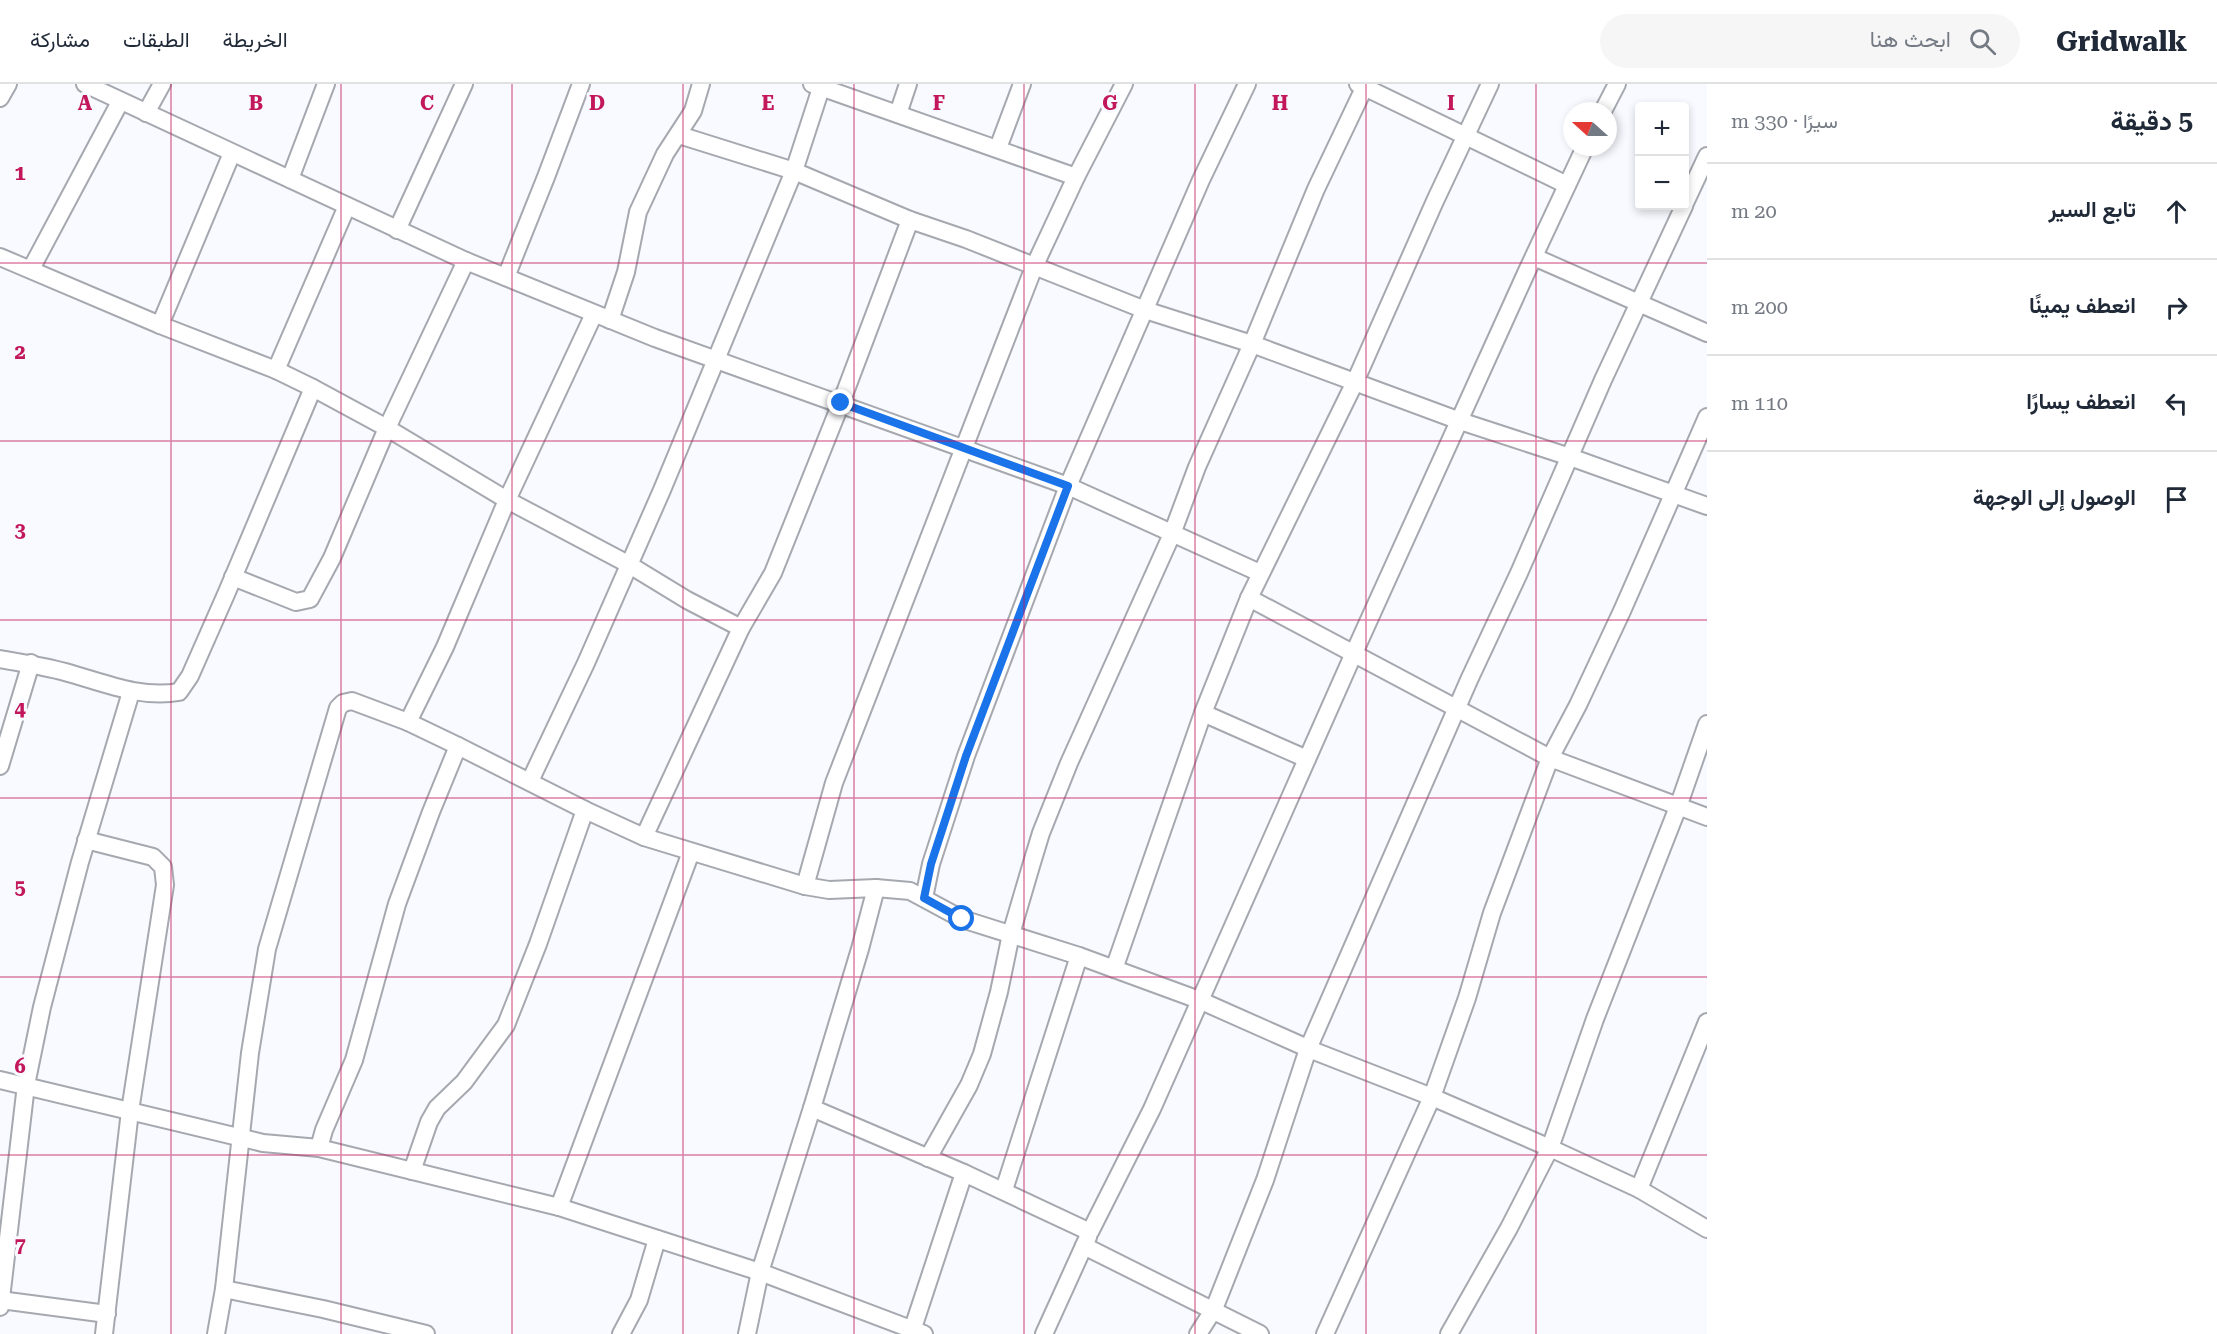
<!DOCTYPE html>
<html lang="ar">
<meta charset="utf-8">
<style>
body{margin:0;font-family:"Roboto Serif",Vazirmatn,serif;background:#f6f6f7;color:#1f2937;direction:rtl}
.controls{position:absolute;right:18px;top:18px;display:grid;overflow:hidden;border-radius:6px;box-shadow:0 3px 9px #0003}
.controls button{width:54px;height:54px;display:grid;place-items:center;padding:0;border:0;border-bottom:2px solid #e0e1e3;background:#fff;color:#1f2937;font:30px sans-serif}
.compass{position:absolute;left:1563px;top:18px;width:54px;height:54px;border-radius:50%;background:#fff;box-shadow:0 3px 9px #0003;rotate:291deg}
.stop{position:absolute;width:18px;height:18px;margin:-14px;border:4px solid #1a73e8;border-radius:50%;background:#fff}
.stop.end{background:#1a73e8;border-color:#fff;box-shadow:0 2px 6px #0008}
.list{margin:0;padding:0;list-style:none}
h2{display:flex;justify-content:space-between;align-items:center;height:78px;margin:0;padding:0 24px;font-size:26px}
h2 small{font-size:20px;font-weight:400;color:#747a83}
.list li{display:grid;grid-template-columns:39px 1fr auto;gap:18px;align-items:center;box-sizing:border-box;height:96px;padding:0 24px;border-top:2px solid #e0e1e3}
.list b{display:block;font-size:22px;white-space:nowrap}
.list em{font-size:20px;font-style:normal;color:#747a83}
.icon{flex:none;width:33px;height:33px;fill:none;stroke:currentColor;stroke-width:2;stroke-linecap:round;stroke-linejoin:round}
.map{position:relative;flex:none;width:1707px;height:1250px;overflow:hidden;direction:ltr}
header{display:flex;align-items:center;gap:36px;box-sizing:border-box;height:84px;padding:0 30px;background:#fff;border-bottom:2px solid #e0e1e3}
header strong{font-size:28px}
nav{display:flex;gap:33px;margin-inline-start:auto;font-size:21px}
.search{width:420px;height:54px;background:#f6f6f7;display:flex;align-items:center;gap:15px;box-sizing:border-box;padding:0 21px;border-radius:33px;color:#747a83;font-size:22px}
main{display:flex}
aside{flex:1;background:#fff}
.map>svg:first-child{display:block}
</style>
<header>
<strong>Gridwalk</strong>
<div class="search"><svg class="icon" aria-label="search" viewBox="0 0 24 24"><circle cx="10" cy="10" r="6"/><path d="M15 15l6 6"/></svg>ابحث هنا</div>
<nav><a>الخريطة</a><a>الطبقات</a><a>مشاركة</a></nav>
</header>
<main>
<aside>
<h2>5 دقيقة<small>سيرًا · 330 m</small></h2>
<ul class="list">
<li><svg class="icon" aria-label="ahead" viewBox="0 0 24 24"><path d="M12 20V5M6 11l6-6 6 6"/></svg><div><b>تابع السير</b></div><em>20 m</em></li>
<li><svg class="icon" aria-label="right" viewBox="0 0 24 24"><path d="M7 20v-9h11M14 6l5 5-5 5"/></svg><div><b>انعطف يمينًا</b></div><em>200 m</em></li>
<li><svg class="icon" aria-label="left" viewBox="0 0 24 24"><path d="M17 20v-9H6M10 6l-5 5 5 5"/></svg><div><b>انعطف يسارًا</b></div><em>110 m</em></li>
<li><svg class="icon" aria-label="arrive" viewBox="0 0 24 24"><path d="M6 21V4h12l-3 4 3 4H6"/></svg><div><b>الوصول إلى الوجهة</b></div></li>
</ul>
</aside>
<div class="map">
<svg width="1707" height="1250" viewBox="0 0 1707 1250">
<rect width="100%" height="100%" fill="#f9faff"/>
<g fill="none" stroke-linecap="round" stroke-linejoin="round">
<defs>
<g id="minor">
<polyline points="85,0 466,177 655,254 1068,402 1260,489"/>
<polyline points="812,0 1076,93"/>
<polyline points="1358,0 1567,101"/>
<polyline points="0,14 8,0"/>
<polyline points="1603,27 1617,0"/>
<polyline points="146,29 162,0"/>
<polyline points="898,30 908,0"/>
<polyline points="679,51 794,87 910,136 966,155 1145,226 1252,260 1460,337 1570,373 1707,422"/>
<polyline points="998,64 1022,0"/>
<polyline points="290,95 326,0"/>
<polyline points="1684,121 1707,72"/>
<polyline points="397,146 464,0"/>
<polyline points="0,173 160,241 276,286 313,304 387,344 507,416 628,480 687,516 741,544"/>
<polyline points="1534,173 1707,249"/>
<polyline points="31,185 120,18"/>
<polyline points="506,193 546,93 581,0"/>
<polyline points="610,236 626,188 638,128 665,70 693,27 701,0"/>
<polyline points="160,241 232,69"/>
<polyline points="276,286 347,122"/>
<polyline points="233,493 296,518 310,515 332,474 387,344 466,177"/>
<polyline points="1249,514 1550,674 1707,733"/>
<path d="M0,575C22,579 43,582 65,588C102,598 140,615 179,608L190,592L227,508L313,304"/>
<polyline points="1203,629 1307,675"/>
<polyline points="408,638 445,563 507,416 594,230"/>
<polyline points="0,682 31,579"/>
<polyline points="530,697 586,579 662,406 794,87 821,4"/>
<polyline points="644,753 741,544 773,489 841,319 910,136"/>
<polyline points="86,756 153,773 163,783 165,801 130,1027 104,1250"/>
<polyline points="805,802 834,699 1034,183 1076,93 1124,0"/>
<polyline points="876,804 860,865 812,1024 964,1089"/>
<polyline points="924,814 931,780 966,672 1068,402 1201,96 1247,0"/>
<polyline points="1114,885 1203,629 1249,514 1355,298 1435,117 1490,0"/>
<polyline points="0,996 263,1059 319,1064 324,1046 354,976 397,820 431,728 458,662"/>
<polyline points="319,1064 559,1123 760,1188 924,1250"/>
<polyline points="928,1074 969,1001 982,970 999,908 1011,850 1031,782 1041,749 1069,679 1172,450 1197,383 1252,260 1316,105 1366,0"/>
<polyline points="412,1087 429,1038 437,1024 464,998 506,941 538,860 585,726"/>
<polyline points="1639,1105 1707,938"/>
<polyline points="1004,1106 1079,872"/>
<polyline points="559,1123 691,768"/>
<polyline points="1084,1162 1260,1250"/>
<polyline points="224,1205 323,1225 426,1250"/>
<polyline points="0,1216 107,1230"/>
<polyline points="0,1223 26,1001 42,923 80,778 131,608"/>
<polyline points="216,1250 224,1205 250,969 267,865 338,624 343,619 352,617 408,638 458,662 585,726 644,753 805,802 829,806 876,804 910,807 962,835 1079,872 1199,916 1314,967 1432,1013 1550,1064 1639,1105 1707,1145"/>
<polyline points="621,1250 639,1216 657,1155"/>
<polyline points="747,1250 760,1188 812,1024"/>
<polyline points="911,1250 964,1089 1090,1148 1152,1025 1354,569 1527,187 1585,63"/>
<polyline points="1044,1250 1088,1153"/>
<polyline points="1198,1250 1214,1225 1265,1096 1308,965 1469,596 1519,489 1603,296 1684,122"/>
<polyline points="1325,1250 1432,1013 1467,914 1492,829 1550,674 1578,621 1622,527 1707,333"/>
<polyline points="1449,1250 1509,1144 1550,1064 1595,935 1678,723 1707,640"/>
</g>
</defs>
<use href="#minor" stroke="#a6a8b0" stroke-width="20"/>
<use href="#minor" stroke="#fff" stroke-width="16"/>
</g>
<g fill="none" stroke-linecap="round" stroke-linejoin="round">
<polyline stroke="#1a73e8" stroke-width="8" points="841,319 1068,402 966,672 931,780 924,814 962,835"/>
</g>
<path fill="none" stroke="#c2185b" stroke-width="1.5" stroke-opacity="0.55" d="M171,0V1250M341,0V1250M512,0V1250M683,0V1250M854,0V1250M1024,0V1250M1195,0V1250M1366,0V1250M1536,0V1250M0,179H1707M0,357H1707M0,536H1707M0,714H1707M0,893H1707M0,1071H1707"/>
<g font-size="20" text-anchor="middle" font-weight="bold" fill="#c2185b" stroke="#f9faff" stroke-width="6" stroke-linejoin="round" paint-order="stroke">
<text x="85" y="26">A</text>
<text x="256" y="26">B</text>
<text x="427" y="26">C</text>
<text x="597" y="26">D</text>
<text x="768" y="26">E</text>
<text x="939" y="26">F</text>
<text x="1110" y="26">G</text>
<text x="1280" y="26">H</text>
<text x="1451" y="26">I</text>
<text x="20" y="96">1</text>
<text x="20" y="275">2</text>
<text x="20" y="453">3</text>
<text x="20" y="632">4</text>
<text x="20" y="810">5</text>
<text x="20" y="989">6</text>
<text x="20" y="1168">7</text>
</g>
</svg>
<div class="controls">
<button>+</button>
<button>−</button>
</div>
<svg class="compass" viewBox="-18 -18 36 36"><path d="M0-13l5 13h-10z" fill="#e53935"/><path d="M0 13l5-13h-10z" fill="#747a83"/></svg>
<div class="stop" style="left:962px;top:835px"></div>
<div class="stop end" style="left:841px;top:319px"></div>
</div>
</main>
